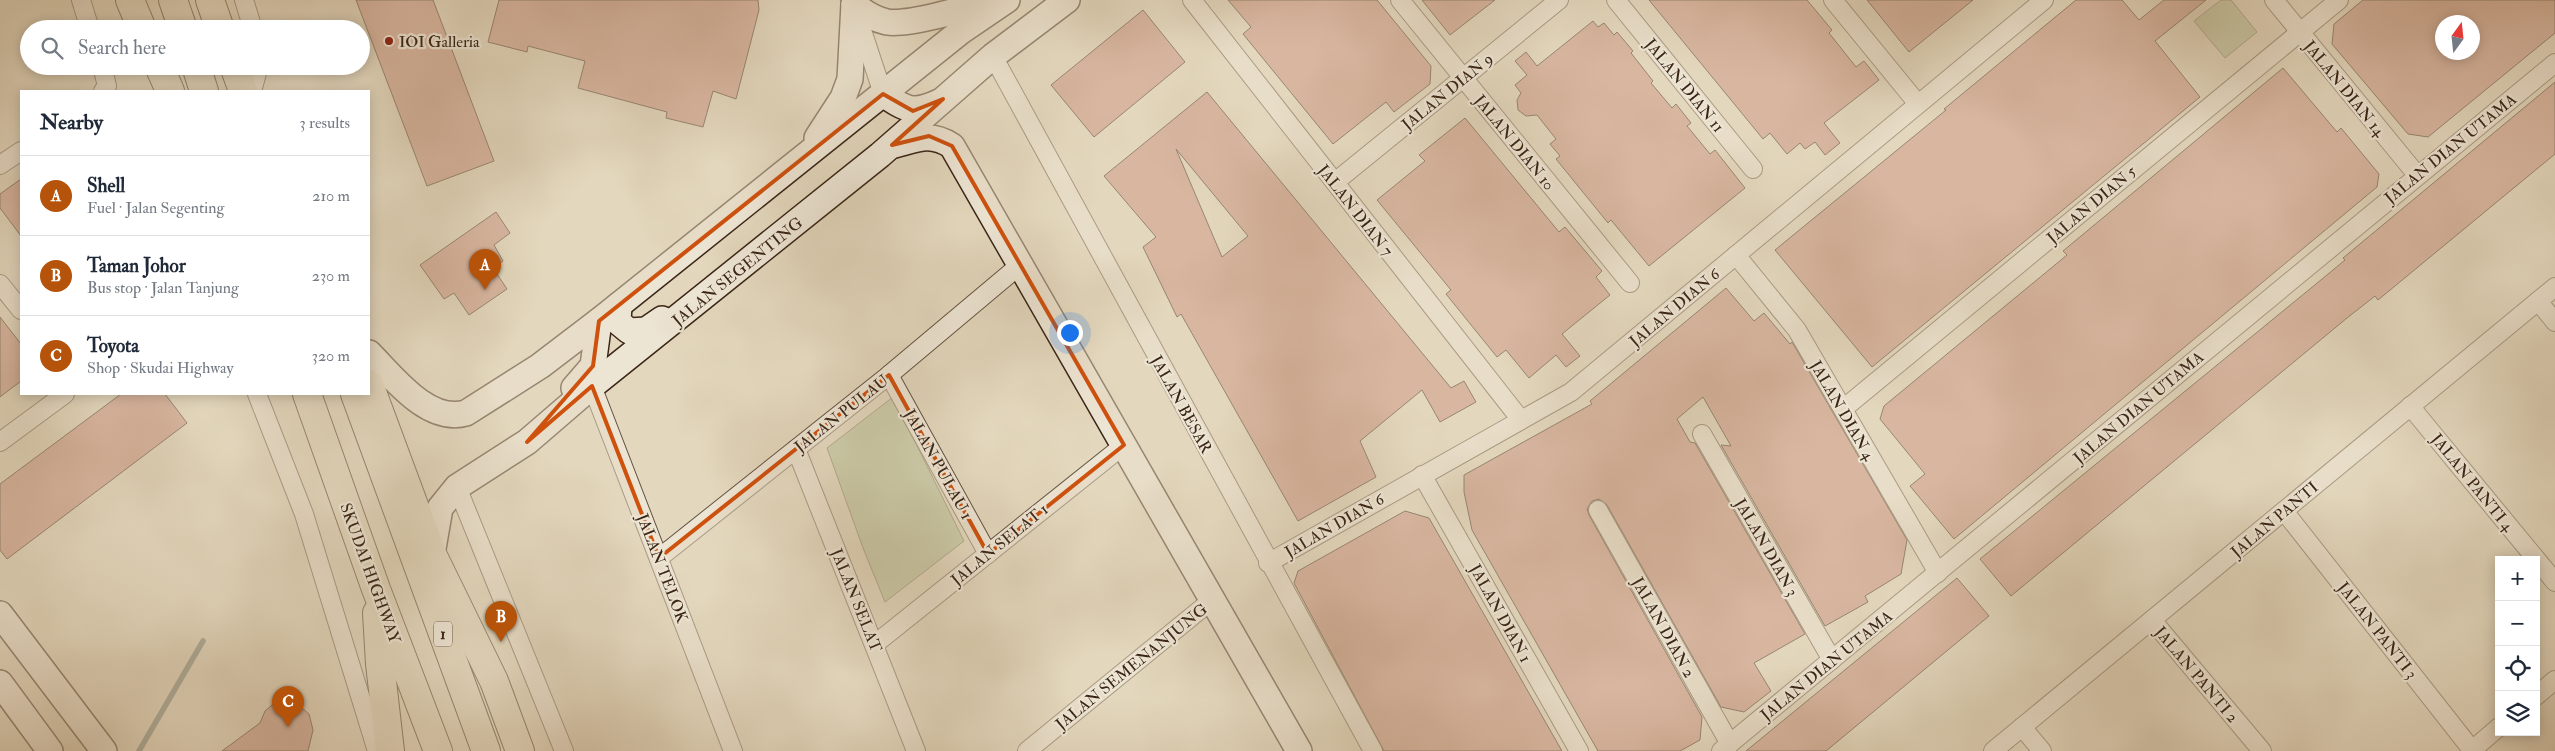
<!DOCTYPE html>
<meta charset="utf-8">
<style>
body{margin:0;font-family:"IM FELL Double Pica",serif;background:#f6f6f7;color:#1f2937}
.controls{position:absolute;right:15px;bottom:15px;display:grid;overflow:hidden;border-radius:0px;box-shadow:0 2px 12px #0003}
.controls button{width:45px;height:45px;display:grid;place-items:center;padding:0;border:0;border-bottom:1px solid #e0e1e3;background:#fff;color:#1f2937;font:25px sans-serif}
.compass{position:absolute;left:2435px;top:15px;width:45px;height:45px;border-radius:50%;background:#fff;box-shadow:0 2px 12px #0003;rotate:15deg}
.you{position:absolute;left:1069px;top:332px;width:18px;height:18px;margin:-12px;border:4px solid #fff;border-radius:50%;background:#1a73e8;box-shadow:0 0 0 8px #1a73e833}
.badge{display:grid;place-items:center;width:32px;height:32px;border-radius:50%;background:#b45309;color:#fff;font-size:16px;font-weight:700}
.pin{position:absolute;translate:-50% -41px;filter:drop-shadow(0 1px 2px #0008)}
.pin::after{content:'';position:absolute;top:26px;width:18px;height:15px;background:inherit;clip-path:polygon(0 0,100% 0,50% 100%)}
.list{margin:0;padding:0;list-style:none}
h2{display:flex;justify-content:space-between;align-items:center;height:65px;margin:0;padding:0 20px;font-size:21px}
h2 small{font-size:16px;font-weight:400;color:#747a83}
.list li{display:grid;grid-template-columns:32px 1fr auto;gap:15px;align-items:center;box-sizing:border-box;height:80px;padding:0 20px;border-top:1px solid #e0e1e3}
.list b{display:block;font-size:19px;white-space:nowrap}
.list p{margin:0;font-size:16px;white-space:nowrap;color:#747a83}
.list em{font-size:16px;font-style:normal;color:#747a83}
.icon{flex:none;width:28px;height:28px;fill:none;stroke:currentColor;stroke-width:2;stroke-linecap:round;stroke-linejoin:round}
.map{position:relative;flex:none;width:2555px;height:751px;overflow:hidden}
.search{position:absolute;background:#fff;box-shadow:0 2px 12px #0003;left:20px;top:20px;width:350px;height:55px;display:flex;align-items:center;gap:12px;box-sizing:border-box;padding:0 18px;border-radius:28px;color:#747a83;font-size:19px}
.panel{position:absolute;background:#fff;box-shadow:0 2px 12px #0003;left:20px;top:90px;width:350px;height:305px;border-radius:0px}
.map>svg:first-child{display:block}
</style>
<div class="map">
<svg width="2555" height="751" viewBox="0 0 2555 751">
<rect width="100%" height="100%" fill="#e3d7bd"/>
<filter id="stains"><feTurbulence type="fractalNoise" baseFrequency=".004" numOctaves="4"/><feColorMatrix values="0 0 0 0 .2 0 0 0 0 .09 0 0 0 0 .02 0 0 0 .5 -.17"/></filter>
<radialGradient id="worn" r=".72"><stop offset=".6" stop-color="#630" stop-opacity="0"/><stop offset="1" stop-color="#630" stop-opacity=".3"/></radialGradient>
<g fill="#b2be92" stroke="#767254">
<polygon points="2221,0 2231,0 2257,32 2225,58 2194,21"/>
<polygon points="893,397 964,541 885,602 863,548 827,448"/>
</g>
<g fill="none" stroke-linecap="round" stroke-linejoin="round">
<polyline stroke="#717e74" stroke-width="5.5" points="139,751 203,641"/>
</g>
<g fill="#cb8f7d" stroke="#3a2516" fill-rule="evenodd">
<polygon points="356,0 433,0 494,161 427,186"/>
<polygon points="499,0 758,0 759,10 736,99 713,91 703,127 666,118 667,112 578,88 585,61 528,46 527,52 488,42"/>
<polygon points="1228,0 1377,0 1431,66 1430,84 1394,112 1386,102 1333,144 1243,34 1251,27"/>
<polygon points="1422,0 1495,0 1450,35"/>
<polygon points="1649,0 1807,0 1832,30 1829,33 1856,67 1864,61 1879,80 1824,123 1840,143 1825,155 1815,142 1805,149 1800,143 1787,154 1770,133 1763,139"/>
<polygon points="1867,0 1973,0 1909,52"/>
<polygon points="2076,0 2122,0 2139,20 2164,0 2206,0 2155,41 2200,97 1872,367 1775,250 1946,110 1944,109"/>
<path d="M2363,0H2555V33L2428,137L2408,134L2332,44L2334,24ZM2442,22H2472V52H2442Z"/>
<polygon points="1143,10 1185,62 1094,137 1051,85"/>
<polygon points="1593,21 1598,27 1604,23 1614,35 1617,32 1633,51 1631,53 1653,81 1651,83 1672,108 1676,104 1691,123 1687,126 1710,154 1715,150 1745,188 1649,266 1611,220 1608,223 1556,159 1560,156 1550,144 1556,139 1537,115 1526,116 1518,110 1517,100 1521,93 1515,85 1527,75 1515,61 1526,52 1537,66"/>
<polygon points="2283,68 2337,132 2341,128 2379,174 2377,187 1954,539 1910,486 1925,474 1880,419 1884,406 2067,255 2063,251"/>
<polygon points="2555,82 2555,154 2378,300 2375,296 2347,318 2011,596 1980,559 2327,275 2345,260 2343,258"/>
<path d="M1207,92L1451,388L1464,381L1476,402L1440,422L1422,390L1360,441L1376,477L1298,521L1181,314L1177,317L1143,247L1156,237L1104,176ZM1176,149L1248,236L1222,257Z"/>
<polygon points="1465,118 1559,232 1565,227 1602,271 1596,277 1610,295 1562,334 1580,356 1566,367 1556,355 1529,378 1506,350 1497,357 1446,294 1451,290 1377,200 1425,161 1419,155"/>
<polygon points="21,179 21,236 0,208 0,194"/>
<polygon points="496,212 510,233 494,245 503,261 493,268 507,289 469,315 454,293 444,299 420,265"/>
<polygon points="1726,288 1754,321 1764,313 1790,344 1792,342 1907,540 1901,574 1865,596 1868,602 1825,626 1721,445 1731,446 1703,397 1677,419 1690,442 1695,443 1805,634 1754,663 1771,691 1744,712 1721,707 1607,505 1599,499 1592,501 1587,509 1589,515 1702,717 1700,740 1680,751 1598,751 1472,530 1464,492 1464,475 1592,404 1590,401"/>
<polygon points="0,317 21,344 21,381 0,397"/>
<polygon points="121,394 165,394 187,423 7,559 0,550 0,484"/>
<polygon points="1405,511 1429,518 1562,751 1384,751 1294,583 1298,571"/>
<polygon points="1957,578 1989,616 1826,751 1746,751"/>
<polygon points="288,701 296,703 309,714 313,730 308,751 222,751 260,723 265,711 272,705"/>
</g>
<g fill="none" stroke-linecap="round" stroke-linejoin="round">
<defs>
<g id="street">
<polyline points="81,0 90,29"/>
<polyline points="244,0 253,29"/>
<polyline points="1192,0 1521,420"/>
<polyline points="1400,0 1630,283"/>
<polyline points="1616,0 1753,169"/>
<polyline points="1833,0 1918,104"/>
<polyline points="2274,0 2417,175"/>
<polyline points="857,15 883,94"/>
<polyline points="993,56 1373,751"/>
<polyline points="102,66 107,86 103,91"/>
<polyline points="252,91 259,66"/>
<polyline points="0,165 21,151"/>
<polyline points="1335,182 1559,0"/>
<polyline points="1736,255 1797,330 1938,573"/>
<polyline points="0,284 21,310"/>
<polyline points="2538,301 2555,322"/>
<polyline points="889,375 988,554"/>
<polyline points="592,386 733,751"/>
<polyline points="257,394 304,514 377,751"/>
<polyline points="2410,406 2555,582"/>
<polyline points="1843,409 2339,0"/>
<polyline points="1702,434 1832,660"/>
<polyline points="0,442 65,394"/>
<polyline points="796,449 916,751"/>
<polyline points="1422,475 1579,751"/>
<polyline points="457,487 564,751"/>
<polyline points="1598,510 1730,744"/>
<polyline points="2284,511 2472,750"/>
<polyline points="659,558 889,375 1020,265"/>
<polyline points="1268,563 1571,392 2044,0"/>
<polyline points="2152,620 2262,751"/>
<polyline points="875,644 1124,445"/>
<polyline points="2536,696 2555,680"/>
<polyline points="2022,727 2042,751"/>
<polyline points="1027,751 1212,600"/>
<polyline points="1721,751 2555,63"/>
<polyline points="1993,751 2555,287"/>
<polyline points="2471,751 2499,727"/>
</g>
<g id="secondary">
<path d="M854,4C864,13 873,19 887,22C907,25 966,10 985,0"/>
<path d="M883,94C906,110 913,114 939,102"/>
<polyline points="817,138 843,98 850,79 854,4"/>
<path d="M895,145C918,139 930,132 952,146L1299,751"/>
<polyline points="619,305 618,322 629,331 646,330 662,319"/>
<path d="M369,353C393,377 428,424 466,413L540,366L599,321L960,32L1007,0"/>
<polyline points="574,388 593,366 599,321"/>
<polyline points="432,554 440,508 457,487 527,442 592,386 880,155 993,56 1067,0"/>
<polyline points="0,614 104,751"/>
<polyline points="0,683 50,751"/>
</g>
<polyline id="primary" points="369,384 432,554 494,681 520,751"/>
<g id="highway">
<polyline points="130,0 142,29"/>
<polyline points="173,0 183,29"/>
<polyline points="210,0 220,29"/>
<polyline points="159,66 170,91"/>
<polyline points="196,66 204,91"/>
<polyline points="234,66 243,91"/>
<polyline points="307,394 376,589 438,751"/>
<polyline points="355,394 486,751"/>
<polyline points="377,613 380,664 390,751"/>
</g>
</defs>
<use href="#street" stroke="#645240" stroke-width="20"/>
<use href="#secondary" stroke="#3a2516" stroke-width="28"/>
<use href="#primary" stroke="#3a2516" stroke-width="30"/>
<use href="#highway" stroke="#3a2516" stroke-width="30"/>
<use href="#street" stroke="#ede5d4" stroke-width="18"/>
<use href="#secondary" stroke="#ede5d4" stroke-width="25"/>
<use href="#primary" stroke="#e3d7bd" stroke-width="28"/>
<use href="#highway" stroke="#e3d7bd" stroke-width="28"/>
</g>
<path d="M0 0H2555V751H0ZM883,94L913,111L943,99L892,145L929,136L952,146L1124,445L988,554L889,375L659,558L592,386L527,442L593,366L599,321Z" fill="#e3d7bd" fill-opacity=".55" fill-rule="evenodd"/>
<path fill="none" stroke="#ce510e" stroke-width="4" stroke-linejoin="round" d="M883,94L913,111L943,99L892,145L929,136L952,146L1124,445L988,554L889,375L659,558L592,386L527,442L593,366L599,321Z"/>
<circle fill="#8f2418" stroke="#ede5d4" stroke-width="2" cx="389" cy="41" r="5"/>
<g text-anchor="middle" stroke-width="4.5" stroke-linejoin="round" paint-order="stroke">
<rect fill="#ede5d4" stroke="#705f4f" stroke-width="1" x="434" y="621.5" width="18" height="25" rx="4"/>
<g font-size="15" font-weight="bold" fill="#3a2516">
<text x="443" y="639">1</text>
</g>
<g font-size="16" fill="#3a2516" stroke="#ede5d4" text-anchor="start">
<text x="399" y="47">IOI Galleria</text>
</g>
<g font-size="16" fill="#3a2516" stroke="#ede5d4">
<text transform="translate(1685 85) rotate(51)" y="6">JALAN DIAN 11</text>
<text transform="translate(2345 88) rotate(51)" y="6">JALAN DIAN 14</text>
<text transform="translate(1447 91) rotate(-39)" y="6">JALAN DIAN 9</text>
<text transform="translate(1515 142) rotate(51)" y="6">JALAN DIAN 10</text>
<text transform="translate(2450 148) rotate(-39)" y="6">JALAN DIAN UTAMA</text>
<text transform="translate(2091 204) rotate(-40)" y="6">JALAN DIAN 5</text>
<text transform="translate(1356 210) rotate(52)" y="6">JALAN DIAN 7</text>
<text transform="translate(737 271) rotate(-39)" y="6">JALAN SEGENTING</text>
<text transform="translate(1674 307) rotate(-40)" y="6">JALAN DIAN 6</text>
<text transform="translate(1182 404) rotate(61)" y="6">JALAN BESAR</text>
<text transform="translate(2138 407) rotate(-40)" y="6">JALAN DIAN UTAMA</text>
<text transform="translate(1843 410) rotate(60)" y="6">JALAN DIAN 4</text>
<text transform="translate(841 413) rotate(-38)" y="6">JALAN PULAU</text>
<text transform="translate(939 464) rotate(61)" y="6">JALAN PULAU 1</text>
<text transform="translate(2473 482) rotate(51)" y="6">JALAN PANTI 4</text>
<text transform="translate(2274 519) rotate(-40)" y="6">JALAN PANTI</text>
<text transform="translate(1334 525) rotate(-30)" y="6">JALAN DIAN 6</text>
<text transform="translate(999 544) rotate(-39)" y="6">JALAN SELAT 1</text>
<text transform="translate(1767 547) rotate(60)" y="6">JALAN DIAN 3</text>
<text transform="translate(663 568) rotate(69)" y="6">JALAN TELOK</text>
<text transform="translate(371 573) rotate(70)" y="6">SKUDAI HIGHWAY</text>
<text transform="translate(857 600) rotate(68)" y="6">JALAN SELAT</text>
<text transform="translate(1501 613) rotate(61)" y="6">JALAN DIAN 1</text>
<text transform="translate(1664 627) rotate(61)" y="6">JALAN DIAN 2</text>
<text transform="translate(2378 630) rotate(52)" y="6">JALAN PANTI 3</text>
<text transform="translate(1826 665) rotate(-39)" y="6">JALAN DIAN UTAMA</text>
<text transform="translate(1131 666) rotate(-39)" y="6">JALAN SEMENANJUNG</text>
<text transform="translate(2197 674) rotate(50)" y="6">JALAN PANTI 2</text>
</g>
</g>
<rect width="100%" height="100%" filter="url(#stains)"/>
<rect width="100%" height="100%" fill="url(#worn)"/>
</svg>
<div class="controls">
<button>+</button>
<button>−</button>
<button><svg class="icon" aria-label="locate" viewBox="0 0 24 24"><circle cx="12" cy="12" r="6"/><path d="M12 2v4M12 18v4M2 12h4M18 12h4"/></svg></button>
<button><svg class="icon" aria-label="layers" viewBox="0 0 24 24"><path d="M12 4l9 5-9 5-9-5zM3 14l9 5 9-5"/></svg></button>
</div>
<svg class="compass" viewBox="-18 -18 36 36"><path d="M0-13l5 13h-10z" fill="#e53935"/><path d="M0 13l5-13h-10z" fill="#747a83"/></svg>
<div class="you"></div>
<div class="pin badge" style="left:485px;top:290px">A</div>
<div class="pin badge" style="left:501px;top:642px">B</div>
<div class="pin badge" style="left:288px;top:727px">C</div>
<div class="search"><svg class="icon" aria-label="search" viewBox="0 0 24 24"><circle cx="10" cy="10" r="6"/><path d="M15 15l6 6"/></svg>Search here</div>
<section class="panel">
<h2>Nearby<small>3 results</small></h2>
<ul class="list">
<li><span class="badge">A</span><div><b>Shell</b><p>Fuel · Jalan Segenting</p></div><em>210 m</em></li>
<li><span class="badge">B</span><div><b>Taman Johor</b><p>Bus stop · Jalan Tanjung</p></div><em>230 m</em></li>
<li><span class="badge">C</span><div><b>Toyota</b><p>Shop · Skudai Highway</p></div><em>320 m</em></li>
</ul>
</section>
</div>
